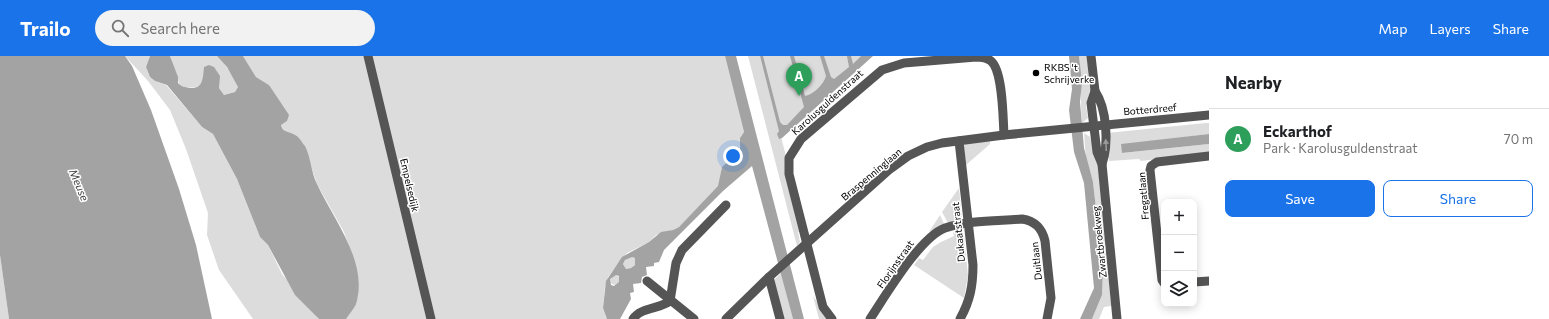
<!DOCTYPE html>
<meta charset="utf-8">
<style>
body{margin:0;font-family:Commissioner,sans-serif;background:#f2f2f2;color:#202124}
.controls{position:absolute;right:12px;bottom:12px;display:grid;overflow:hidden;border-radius:8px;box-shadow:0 2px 10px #0003}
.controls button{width:36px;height:36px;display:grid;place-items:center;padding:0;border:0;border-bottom:1px solid #e0e0e0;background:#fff;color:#202124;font:20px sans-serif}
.you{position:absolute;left:733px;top:100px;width:14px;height:14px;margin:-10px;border:3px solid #fff;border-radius:50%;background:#1a73e8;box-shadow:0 0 0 6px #1a73e833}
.badge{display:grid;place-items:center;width:26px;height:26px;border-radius:50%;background:#1a73e8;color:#fff;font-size:13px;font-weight:700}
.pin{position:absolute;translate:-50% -33px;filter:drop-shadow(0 1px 2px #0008)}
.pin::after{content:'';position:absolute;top:21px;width:14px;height:12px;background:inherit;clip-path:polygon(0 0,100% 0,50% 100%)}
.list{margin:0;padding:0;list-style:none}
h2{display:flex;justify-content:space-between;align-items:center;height:52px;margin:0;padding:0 16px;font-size:17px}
h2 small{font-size:13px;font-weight:400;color:#757577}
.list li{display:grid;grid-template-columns:26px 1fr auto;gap:12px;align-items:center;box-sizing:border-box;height:60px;padding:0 16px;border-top:1px solid #e0e0e0}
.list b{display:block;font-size:15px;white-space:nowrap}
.list p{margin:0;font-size:13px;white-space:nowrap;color:#757577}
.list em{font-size:13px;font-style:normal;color:#757577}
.actions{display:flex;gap:8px;padding:12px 16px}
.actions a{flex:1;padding:9px 0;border:1px solid #1a73e8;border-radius:8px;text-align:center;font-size:14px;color:#1a73e8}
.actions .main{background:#1a73e8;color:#fff}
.icon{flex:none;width:22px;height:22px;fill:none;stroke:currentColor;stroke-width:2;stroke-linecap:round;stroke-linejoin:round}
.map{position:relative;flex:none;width:1209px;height:263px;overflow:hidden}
header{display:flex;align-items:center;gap:24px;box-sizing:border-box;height:56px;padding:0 20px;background:#1a73e8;color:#fff}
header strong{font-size:19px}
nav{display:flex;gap:22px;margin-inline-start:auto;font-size:14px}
.search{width:280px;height:36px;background:#f2f2f2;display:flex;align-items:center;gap:10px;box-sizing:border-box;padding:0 14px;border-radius:22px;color:#757577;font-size:15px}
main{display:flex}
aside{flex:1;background:#fff}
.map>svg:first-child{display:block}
</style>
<header>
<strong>Trailo</strong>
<div class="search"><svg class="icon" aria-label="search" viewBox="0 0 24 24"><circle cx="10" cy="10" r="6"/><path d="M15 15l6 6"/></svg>Search here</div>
<nav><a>Map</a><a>Layers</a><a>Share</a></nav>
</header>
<main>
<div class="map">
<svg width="1209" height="263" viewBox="0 0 1209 263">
<rect width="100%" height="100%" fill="#fff"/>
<g fill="#dcdcdc">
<polygon points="125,0 150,0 146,11 150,21 155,25 166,29 202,71 213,78 237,123 260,181 268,189 282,218 319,263 253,263 219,214 207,179 208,157 186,93 170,54 148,25"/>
<path d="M170,0H217C226,8 233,20 238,31L235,36L224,39L219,32V25L204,19C202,33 192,33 180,30Z"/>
<polygon points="243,0 365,0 428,263 346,263 358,239 355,209 350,192 344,176 317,128 305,92 298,81 285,76 281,69 287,65 269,29 256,21"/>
<polygon points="370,0 725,0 744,76 740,82 741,90 722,111 719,130 679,171 673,174 656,179 649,186 627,197 619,206 608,221 605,231 603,252 607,263 432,263"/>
<polygon points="748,0 760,0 786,100 785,118 799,176 798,176 800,186 797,190"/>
<polygon points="761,0 871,0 782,80"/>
<path d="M1079,0H1087L1090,34L1086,50L1088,62L1082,67C1080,45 1082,23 1079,0Z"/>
<polygon points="1206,67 1209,67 1209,78 1121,89 1123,97 1209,88 1209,97 1141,105 1139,103 1109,105 1107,77"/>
<polygon points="1084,77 1090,81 1098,110 1111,246 1111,250 1104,251 1099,263 1092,263 1102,239 1103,215 1093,126 1086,104"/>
<polygon points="990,84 990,88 966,109 964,91 965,88"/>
<polygon points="959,132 962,162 948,167 942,156"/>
<polygon points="940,159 944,168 929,176"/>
<polygon points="961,175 964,179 968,220 964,242 914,209 919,202 923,204 933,191 941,186 954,180 953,176"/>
<polygon points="0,199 9,263 0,263"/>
<polygon points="632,200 635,202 635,209 631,212 626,213 623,208 625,204"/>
<polygon points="781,217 793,263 783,263 774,224"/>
<circle cx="615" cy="224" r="5"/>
<polygon points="813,240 829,263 819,263"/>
</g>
<g fill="#a3a3a3" fill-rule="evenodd">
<polygon points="0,0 125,0 132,10 151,54 179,133 196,189 212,263 9,263 0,199"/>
<path d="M150,0H170L178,21V27C181,31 185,31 190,32C203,33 203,22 204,11L209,9L214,11L220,20L219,32L224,39L235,36L238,31L227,11L217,0H243L256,21L269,29L289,59L287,65L281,69C283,77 289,75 295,79C299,80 302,87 305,90C311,102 311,116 317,128C333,163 369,206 356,248C354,253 349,258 346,263H319L295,239L268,189L260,181L237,123L213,78L202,71L167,29L155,25L150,21L146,11Z"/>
<path d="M725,0H736L804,263H793L752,110L723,135L664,194L659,206L654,207V210L646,211L647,219L642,221L641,227L633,228L634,236L630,237L631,243L620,263H607L603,252L606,225L622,201L649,186L661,176L673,174L679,171L718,130L722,111L740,93V82L744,76ZM632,201L635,202V209L631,212L626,213L623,208L625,204ZM616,219L619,220V226L614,230L611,229L610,223Z"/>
<path d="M760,0H763L780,66L783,69H787L804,51L790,0H794L805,40C814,38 824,28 826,20L820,0H824L831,21L834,23L849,11L847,0H851L853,8L861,0H873L782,82L779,83L777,78L779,75Z"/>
<polygon points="1069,0 1079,0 1082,26 1080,46 1084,92 1093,126 1103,215 1102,239 1092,263 1080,263 1094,232 1084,127 1074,96 1069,54 1072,33"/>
<polygon points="1209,78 1209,88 1122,97 1121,88"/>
</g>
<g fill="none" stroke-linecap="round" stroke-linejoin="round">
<g stroke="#555" stroke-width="9">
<polyline points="368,0 431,263"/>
<polyline points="1091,0 1095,35 1091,47 1097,96 1102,108 1117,263"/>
<path d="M1095,35C1107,53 1109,88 1102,108"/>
<path d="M959,85L973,209C973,230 970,245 960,263"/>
<polyline points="769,221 780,263"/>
<polyline points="647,225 694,263"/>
<polyline points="1194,226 1209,225"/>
<polyline points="1164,227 1162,224 1150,114 1151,110 1157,106 1209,100"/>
<path d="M633,263C641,251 660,253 670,245L676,207L682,194L726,149"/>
<polyline points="726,263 769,221 890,113 908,100 927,91 942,87 1004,79 1209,59"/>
<path d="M832,263L823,251L789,118V102L801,83L882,14L904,7L976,1C981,1 986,1 991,5C1003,15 1003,62 1004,79"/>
<path d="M870,263C886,239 920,181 945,172C969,164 997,165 1022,163C1035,165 1042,172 1045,185L1051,242L1047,263"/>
</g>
</g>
<defs><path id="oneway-solid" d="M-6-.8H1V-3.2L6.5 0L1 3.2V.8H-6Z"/></defs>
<use fill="#999" href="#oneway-solid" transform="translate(1106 89) rotate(-93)"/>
<circle fill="#000" stroke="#fff" stroke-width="1.5" cx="1036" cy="17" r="4"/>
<g text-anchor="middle" stroke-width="3" stroke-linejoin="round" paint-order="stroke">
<g font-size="10" fill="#000" stroke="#fff" text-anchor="start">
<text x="1044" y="15">RKBS 't<tspan x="1044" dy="12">Schrijverke</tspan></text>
</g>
<g font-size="10" fill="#000" stroke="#fff">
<text transform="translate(827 46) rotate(-42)" y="4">Karolusguldenstraat</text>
<text transform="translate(1150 53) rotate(-5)" y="4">Botterdreef</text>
<text transform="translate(871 118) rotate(-40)" y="4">Braspenninglaan</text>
<text transform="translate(410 129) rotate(77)" y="4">Empelsedijk</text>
<text transform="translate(1143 140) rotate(-95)" y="4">Fregatlaan</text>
<text transform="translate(958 176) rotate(-96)" y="4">Dukaatstraat</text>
<text transform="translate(1099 186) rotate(-96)" y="4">Zwartbroekweg</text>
<text transform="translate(1036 205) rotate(-96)" y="4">Duitlaan</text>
<text transform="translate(895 208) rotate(-55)" y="4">Florijnstraat</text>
</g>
<g font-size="11" font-style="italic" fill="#444" stroke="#fff">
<text transform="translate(79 129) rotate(67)" y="4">Meuse</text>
</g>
</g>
</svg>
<div class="controls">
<button>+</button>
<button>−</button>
<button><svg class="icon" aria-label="layers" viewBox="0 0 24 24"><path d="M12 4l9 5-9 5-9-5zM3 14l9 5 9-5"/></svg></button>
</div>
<div class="you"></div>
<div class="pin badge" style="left:799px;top:40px;background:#2e9e5b">A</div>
</div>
<aside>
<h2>Nearby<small></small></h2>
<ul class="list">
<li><span class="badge" style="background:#2e9e5b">A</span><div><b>Eckarthof</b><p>Park · Karolusguldenstraat</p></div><em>70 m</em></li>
</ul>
<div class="actions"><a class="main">Save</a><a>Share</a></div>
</aside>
</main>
